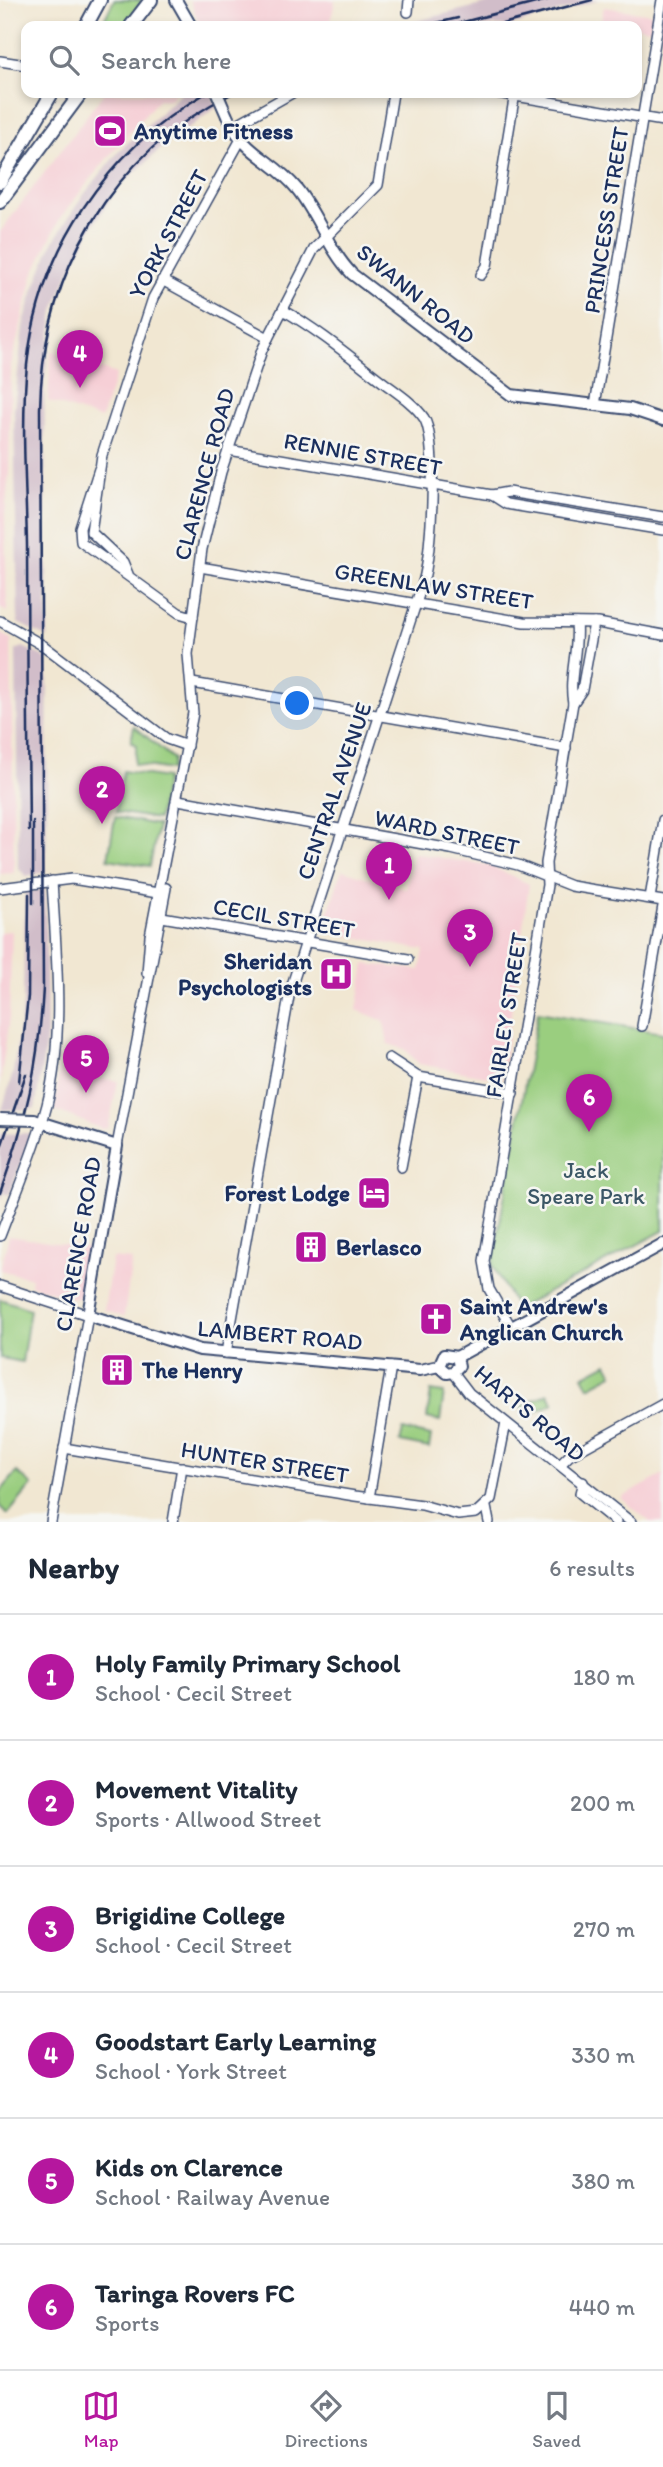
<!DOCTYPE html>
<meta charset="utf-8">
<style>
body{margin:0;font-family:Itim,sans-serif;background:#f2f2f3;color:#1f2937}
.you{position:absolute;left:298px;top:704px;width:24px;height:24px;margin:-18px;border:5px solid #fff;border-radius:50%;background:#1a73e8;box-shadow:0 0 0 10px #1a73e833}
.badge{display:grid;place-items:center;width:46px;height:46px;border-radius:50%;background:#b5179e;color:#fff;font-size:23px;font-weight:700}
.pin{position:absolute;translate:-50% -58px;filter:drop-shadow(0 2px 4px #0008)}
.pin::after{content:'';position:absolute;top:37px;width:24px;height:21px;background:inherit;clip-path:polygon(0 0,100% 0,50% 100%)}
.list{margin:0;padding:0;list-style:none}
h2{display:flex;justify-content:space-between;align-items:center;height:91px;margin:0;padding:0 28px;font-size:30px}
h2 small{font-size:23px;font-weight:400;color:#747a83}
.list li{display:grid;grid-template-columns:46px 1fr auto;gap:21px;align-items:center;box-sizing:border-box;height:126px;padding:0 28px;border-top:2px solid #e0e1e3}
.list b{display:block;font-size:26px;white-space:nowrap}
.list p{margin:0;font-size:23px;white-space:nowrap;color:#747a83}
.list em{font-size:23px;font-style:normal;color:#747a83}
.icon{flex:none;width:38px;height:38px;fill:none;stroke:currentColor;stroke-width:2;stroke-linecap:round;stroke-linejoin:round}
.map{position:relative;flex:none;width:663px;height:1522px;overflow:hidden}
.search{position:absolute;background:#fff;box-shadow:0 4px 10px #0003;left:21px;right:21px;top:21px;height:77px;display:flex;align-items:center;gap:18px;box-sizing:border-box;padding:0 24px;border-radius:14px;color:#747a83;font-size:26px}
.sheet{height:847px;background:#fff}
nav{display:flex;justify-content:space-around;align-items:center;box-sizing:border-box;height:98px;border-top:2px solid #e0e1e3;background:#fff;font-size:19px;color:#747a83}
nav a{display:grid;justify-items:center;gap:4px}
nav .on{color:#b5179e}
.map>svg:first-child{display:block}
</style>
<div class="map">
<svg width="663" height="1522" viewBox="0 0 663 1522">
<rect width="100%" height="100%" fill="#f6f6f2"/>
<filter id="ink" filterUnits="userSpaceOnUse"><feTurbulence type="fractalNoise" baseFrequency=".0143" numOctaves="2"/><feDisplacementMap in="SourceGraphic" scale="14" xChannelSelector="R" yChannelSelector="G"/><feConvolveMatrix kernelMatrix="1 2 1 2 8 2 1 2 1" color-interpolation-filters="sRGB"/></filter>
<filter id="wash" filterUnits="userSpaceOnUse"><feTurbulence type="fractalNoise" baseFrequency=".00686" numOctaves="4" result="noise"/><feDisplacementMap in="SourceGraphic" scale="28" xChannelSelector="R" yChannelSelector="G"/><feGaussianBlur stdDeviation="1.57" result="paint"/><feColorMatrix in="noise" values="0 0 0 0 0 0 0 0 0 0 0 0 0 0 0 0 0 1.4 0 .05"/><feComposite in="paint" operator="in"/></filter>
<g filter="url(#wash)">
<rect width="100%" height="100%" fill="#f1e7d2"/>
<g fill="#f6cfd6">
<polygon points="190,0 335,0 330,26 200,26"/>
<polygon points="604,7 652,14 650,29 601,21"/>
<polygon points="104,93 175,93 169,100 159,99 109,156 60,218 33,275 11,365 9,473 5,515 7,612 0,608 0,232"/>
<polygon points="51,351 116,374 101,419 48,401"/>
<polygon points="0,633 11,639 14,873 0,874"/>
<polygon points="414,853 490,866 529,884 502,1079 419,1064 405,1049 388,1044 384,1021 357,1010 365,964 420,970 424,950 332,933 323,929 342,870 406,889"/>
<polygon points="12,931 9,1018 0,1085 0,932"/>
<polygon points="59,1071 118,1081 108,1128 102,1129 55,1110"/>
<polygon points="9,1236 88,1248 80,1297 76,1299 46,1290 30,1284 31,1278 0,1270"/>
<polygon points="112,1258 132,1260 124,1317 104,1310"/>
<polygon points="663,1475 663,1522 650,1522 621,1498"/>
</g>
<g fill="#d1bdc9">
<polygon points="501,0 599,0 510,26 397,26"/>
<polygon points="182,93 211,93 217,107 161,148 116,190 91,229 66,279 54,310 44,384 48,638 18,623 14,410 23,326 34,289 52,244 82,197 119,151"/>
<polygon points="23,647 42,656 48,662 46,872 26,876 18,868 16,650"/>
<polygon points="45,889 47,1035 35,1109 2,1110 13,1073 23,1003 25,892"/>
<polygon points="28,1133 31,1135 9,1195 4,1193 0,1201 0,1134"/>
</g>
<g fill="#9ace7f" stroke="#5a7e6e" stroke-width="2">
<polygon points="114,0 143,0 123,26 101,26"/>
<polygon points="134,726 173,759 171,770 134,764 137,745 131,742"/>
<polygon points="123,771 166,778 158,819 116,812"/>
<polygon points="115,817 158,825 150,866 108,859"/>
<polygon points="538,1012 663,1033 663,1231 517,1309 492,1265"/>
<polygon points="0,1299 30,1309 22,1362 0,1358"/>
<polygon points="607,1363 613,1374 589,1387 583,1376"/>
<polygon points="431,1391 444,1393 440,1421 427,1418"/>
<polygon points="548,1393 554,1403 526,1417 521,1407"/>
<polygon points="403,1430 431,1436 429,1448 400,1442"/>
<polygon points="17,1472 32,1485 8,1514 0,1507 0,1492"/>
</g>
</g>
<g filter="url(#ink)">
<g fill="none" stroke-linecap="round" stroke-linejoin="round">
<defs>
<g id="minor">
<polyline points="408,12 409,0"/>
<polyline points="0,61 26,65"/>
<polyline points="497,93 663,121"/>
<polyline points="232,127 292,93"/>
<polyline points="481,275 487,266 515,93"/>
<polyline points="162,280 268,338"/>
<polyline points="595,405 662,0"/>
<polyline points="228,450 492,495 508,492 663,517"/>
<polyline points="99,469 80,528 81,542 179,613 193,617"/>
<polyline points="492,495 506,504 663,530"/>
<polyline points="200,567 524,622 598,623 663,635"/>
<polyline points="128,574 123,562 91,532 102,455 153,298 240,141"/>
<polyline points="0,621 44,646 167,739 187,746"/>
<polyline points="192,683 566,748"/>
<polyline points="573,703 582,690 594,623"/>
<polyline points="178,800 451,849 518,865 571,886 663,901"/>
<polyline points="0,888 72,879 164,894"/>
<polyline points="650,898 663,820"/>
<polyline points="156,916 408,959"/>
<polyline points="147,973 150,936 193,713 188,654 202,549 221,472 262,350 314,249 378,185 393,93"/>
<polyline points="642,1026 663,906"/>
<polyline points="389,1058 418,1077 513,1093"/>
<polyline points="117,1146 166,888"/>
<polyline points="401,1167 418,1077"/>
<path d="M0,1236C16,1193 35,1150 47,1105C65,1033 56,954 52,881"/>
<polyline points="0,1286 88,1315 51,1522"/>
<path d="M511,1327L489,1289L484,1261L547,885L546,863L573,703C568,677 579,650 576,623"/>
<path d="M226,1353L290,991L423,582C432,555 438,441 424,418C413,402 394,391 379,379C348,355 318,330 283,310"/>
<polyline points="453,1372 469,1393 631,1522"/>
<polyline points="64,1448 355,1496 422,1505 458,1515 476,1513 491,1499 506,1423"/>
<polyline points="560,1465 569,1456 663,1404"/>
<polyline points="583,1482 580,1493 616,1522"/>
<polyline points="369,1498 391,1367"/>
<polyline points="486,1507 489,1522"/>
<polyline points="173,1522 182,1467"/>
</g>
<g id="major">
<polyline points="176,0 191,26"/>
<path d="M227,116C245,156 272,158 297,189C318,215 328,249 352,274L511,395L630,409L663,420"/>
<polyline points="34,1120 117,1146 88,1315 200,1350 420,1370 439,1366"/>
<polyline points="457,1357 663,1244"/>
<polyline points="439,1366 447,1373 453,1372 459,1366 457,1357"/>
<polyline points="439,1366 444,1355 457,1357"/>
</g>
<g id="highway">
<polyline points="86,26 100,0"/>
<polyline points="131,26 151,0"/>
<polyline points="0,182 52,93"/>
<polyline points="0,202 81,93"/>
</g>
</defs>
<use href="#minor" stroke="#3b4b6f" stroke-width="12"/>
<use href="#major" stroke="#3b4b6f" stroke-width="14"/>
<use href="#highway" stroke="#3b4b6f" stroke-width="16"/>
<use href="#minor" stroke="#fff" stroke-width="9"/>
<use href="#major" stroke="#fff" stroke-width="10"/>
<use href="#highway" stroke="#fff" stroke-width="12"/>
<g stroke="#1b2f5e" stroke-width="2.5">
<polyline points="424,26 458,18"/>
<polyline points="448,26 547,0"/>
<polyline points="495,26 592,0"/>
<polyline points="33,822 33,903"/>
<path d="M29,831C28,736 27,640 27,545C26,486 21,424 27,365C39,250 106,151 206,93"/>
<polyline points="19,1082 28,996 29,894"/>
<polyline points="0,1150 26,1074"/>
<path d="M0,1193C26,1121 39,1064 43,988L40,409C42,274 110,154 233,93"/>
</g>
<defs>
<g id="major-bridge">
<polyline points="217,93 227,116"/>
<polyline points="0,1119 34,1120"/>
</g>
</defs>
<use href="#major-bridge" stroke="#3b4b6f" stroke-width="14" stroke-linecap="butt"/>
<use href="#major-bridge" stroke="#fff" stroke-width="10"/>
</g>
</g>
<defs>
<symbol id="stadium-square" viewBox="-11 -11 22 22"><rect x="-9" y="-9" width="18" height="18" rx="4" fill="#b5179e" stroke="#f6f6f2"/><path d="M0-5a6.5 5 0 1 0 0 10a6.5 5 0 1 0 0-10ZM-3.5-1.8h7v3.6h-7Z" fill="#fff"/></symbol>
<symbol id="hospital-square" viewBox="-11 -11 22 22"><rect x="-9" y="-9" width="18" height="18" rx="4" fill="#b5179e" stroke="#f6f6f2"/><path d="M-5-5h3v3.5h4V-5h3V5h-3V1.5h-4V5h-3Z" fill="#fff"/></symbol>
<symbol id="hotel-square" viewBox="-11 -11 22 22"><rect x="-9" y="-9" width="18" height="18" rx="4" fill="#b5179e" stroke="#f6f6f2"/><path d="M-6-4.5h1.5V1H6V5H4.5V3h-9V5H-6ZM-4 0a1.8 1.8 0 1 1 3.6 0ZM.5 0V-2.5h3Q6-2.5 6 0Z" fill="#fff"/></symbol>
<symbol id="building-square" viewBox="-11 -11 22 22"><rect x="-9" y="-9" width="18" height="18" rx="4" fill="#b5179e" stroke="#f6f6f2"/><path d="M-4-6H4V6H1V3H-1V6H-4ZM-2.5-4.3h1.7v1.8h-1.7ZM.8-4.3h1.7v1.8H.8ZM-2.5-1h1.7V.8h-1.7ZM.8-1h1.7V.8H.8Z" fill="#fff"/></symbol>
<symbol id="church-square" viewBox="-11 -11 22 22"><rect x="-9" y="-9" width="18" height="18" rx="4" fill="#b5179e" stroke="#f6f6f2"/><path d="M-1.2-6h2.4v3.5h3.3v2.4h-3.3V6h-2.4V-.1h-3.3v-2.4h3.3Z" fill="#fff"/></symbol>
</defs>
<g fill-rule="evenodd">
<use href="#stadium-square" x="91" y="112" width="38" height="38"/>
<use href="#hospital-square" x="317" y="955" width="38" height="38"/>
<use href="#hotel-square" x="355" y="1174" width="38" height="38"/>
<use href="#building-square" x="292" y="1228" width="38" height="38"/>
<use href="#church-square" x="417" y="1300" width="38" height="38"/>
<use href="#building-square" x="98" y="1351" width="38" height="38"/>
</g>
<g text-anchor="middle" stroke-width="5" stroke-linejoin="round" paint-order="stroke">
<g font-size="23" font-weight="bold" fill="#1b2f5e" stroke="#f6f6f2" text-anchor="start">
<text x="134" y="139">Anytime Fitness</text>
<text x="312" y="969" text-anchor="end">Sheridan<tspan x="312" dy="26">Psychologists</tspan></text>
<text x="350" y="1201" text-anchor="end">Forest Lodge</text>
<text x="336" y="1255">Berlasco</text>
<text x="460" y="1314">Saint Andrew's<tspan x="460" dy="26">Anglican Church</tspan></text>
<text x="142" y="1378">The Henry</text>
</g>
<g font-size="23" fill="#1b2f5e" stroke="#f6f6f2">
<text transform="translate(606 220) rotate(-81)" y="8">PRINCESS STREET</text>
<text transform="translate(168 234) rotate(-62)" y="8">YORK STREET</text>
<text transform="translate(416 294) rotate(39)" y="8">SWANN ROAD</text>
<text transform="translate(363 454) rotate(10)" y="8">RENNIE STREET</text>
<text transform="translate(204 474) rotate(-75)" y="8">CLARENCE ROAD</text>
<text transform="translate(434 586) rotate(9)" y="8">GREENLAW STREET</text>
<text transform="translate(334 791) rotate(-71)" y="8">CENTRAL AVENUE</text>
<text transform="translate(447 832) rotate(12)" y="8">WARD STREET</text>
<text transform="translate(284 918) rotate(10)" y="8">CECIL STREET</text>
<text transform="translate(506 1015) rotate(-81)" y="8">FAIRLEY STREET</text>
<text transform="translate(78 1244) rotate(-80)" y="8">CLARENCE ROAD</text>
<text transform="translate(280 1335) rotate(5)" y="8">LAMBERT ROAD</text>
<text transform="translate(530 1413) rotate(40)" y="8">HARTS ROAD</text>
<text transform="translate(265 1462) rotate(9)" y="8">HUNTER STREET</text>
</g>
<g font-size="23" fill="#3b5766" stroke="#f6f6f2">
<text x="586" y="1178">Jack<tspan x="586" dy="26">Speare Park</tspan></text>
</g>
</g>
</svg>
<div class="you"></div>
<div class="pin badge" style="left:389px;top:900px">1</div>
<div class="pin badge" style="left:102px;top:824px">2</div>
<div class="pin badge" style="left:470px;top:967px">3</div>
<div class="pin badge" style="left:80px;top:388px">4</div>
<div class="pin badge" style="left:86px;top:1093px">5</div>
<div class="pin badge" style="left:589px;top:1132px">6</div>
<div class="search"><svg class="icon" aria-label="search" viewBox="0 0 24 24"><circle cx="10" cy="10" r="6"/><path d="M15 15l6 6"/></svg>Search here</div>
</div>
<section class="sheet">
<h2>Nearby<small>6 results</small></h2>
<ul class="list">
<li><span class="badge">1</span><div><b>Holy Family Primary School</b><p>School · Cecil Street</p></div><em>180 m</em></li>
<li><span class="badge">2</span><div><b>Movement Vitality</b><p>Sports · Allwood Street</p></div><em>200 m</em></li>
<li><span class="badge">3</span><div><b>Brigidine College</b><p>School · Cecil Street</p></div><em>270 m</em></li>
<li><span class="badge">4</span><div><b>Goodstart Early Learning</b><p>School · York Street</p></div><em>330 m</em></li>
<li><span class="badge">5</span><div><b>Kids on Clarence</b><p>School · Railway Avenue</p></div><em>380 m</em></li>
<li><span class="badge">6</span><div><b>Taringa Rovers FC</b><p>Sports</p></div><em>440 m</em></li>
</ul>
</section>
<nav>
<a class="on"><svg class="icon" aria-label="map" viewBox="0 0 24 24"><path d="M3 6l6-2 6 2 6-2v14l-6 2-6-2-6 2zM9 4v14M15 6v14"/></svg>Map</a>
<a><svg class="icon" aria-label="directions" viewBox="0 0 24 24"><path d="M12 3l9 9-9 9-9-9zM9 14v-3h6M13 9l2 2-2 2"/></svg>Directions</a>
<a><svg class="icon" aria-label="saved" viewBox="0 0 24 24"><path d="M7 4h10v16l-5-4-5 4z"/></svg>Saved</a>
</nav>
